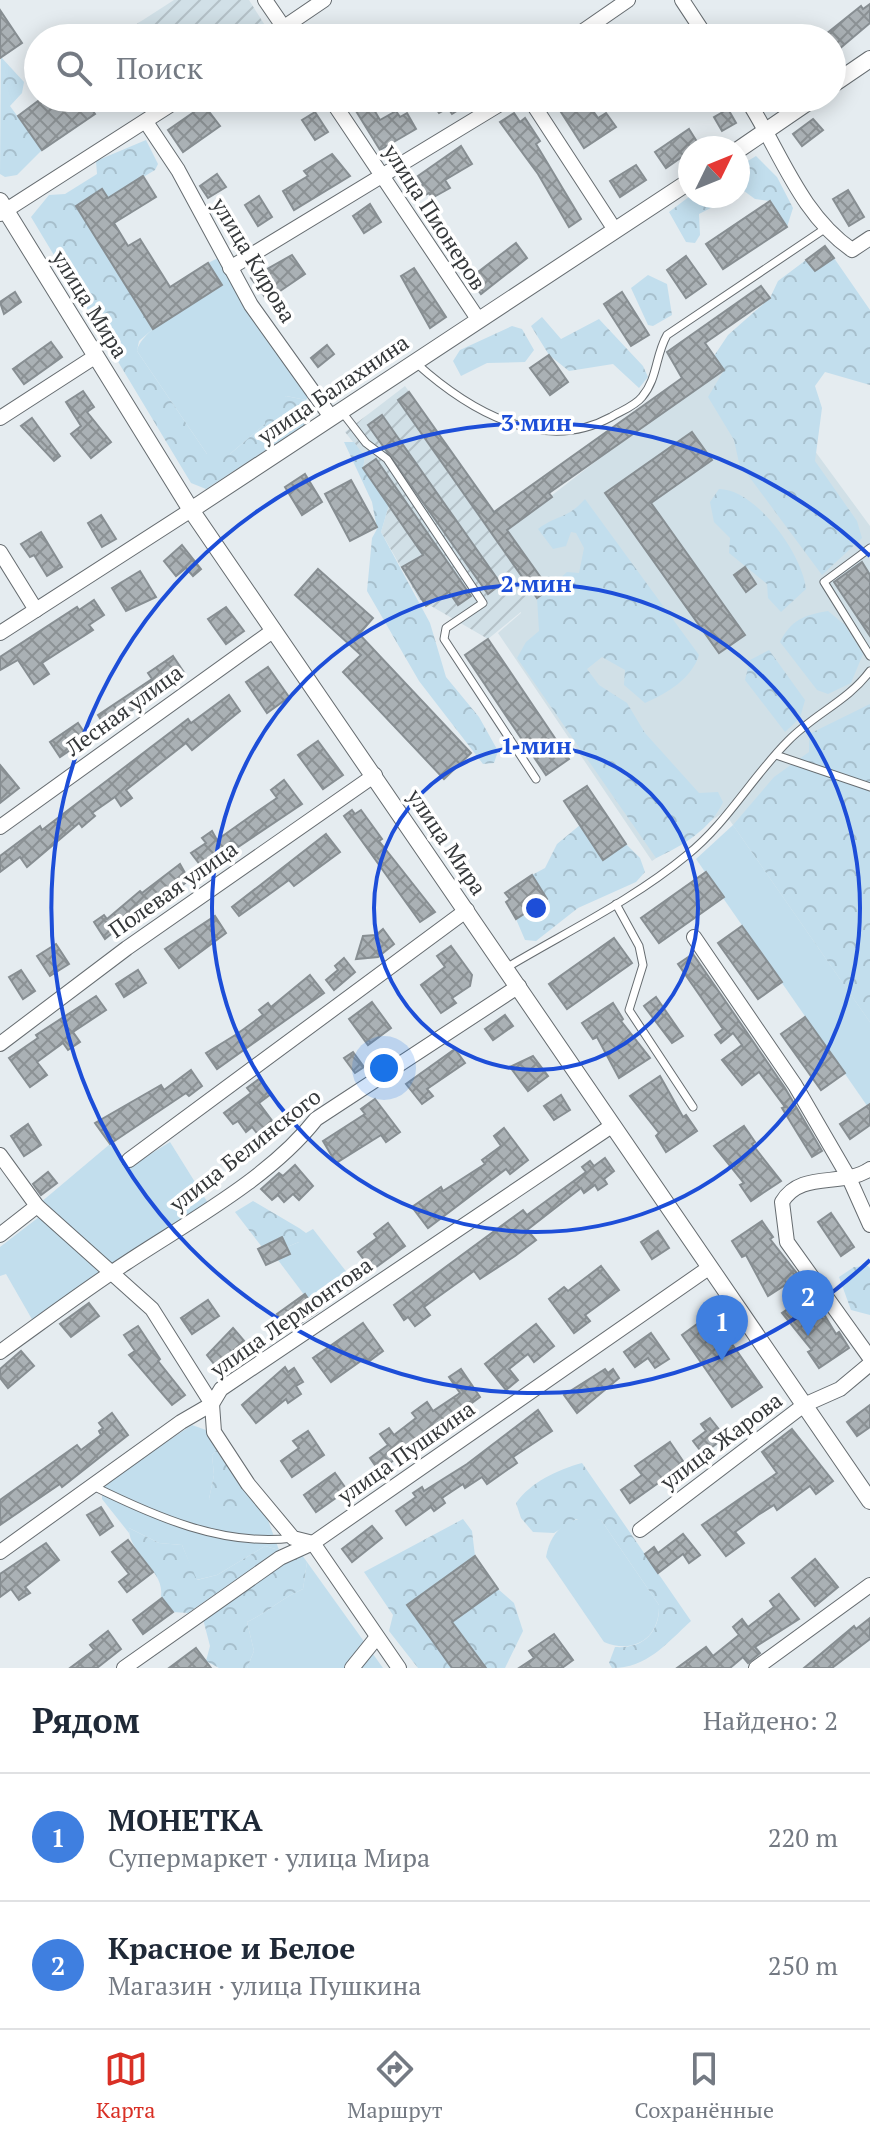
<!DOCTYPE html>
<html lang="ru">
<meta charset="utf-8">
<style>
body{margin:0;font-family:"PT Serif",serif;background:#f6f6f7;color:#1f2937}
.compass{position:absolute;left:678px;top:136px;width:72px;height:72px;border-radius:50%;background:#fff;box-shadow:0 4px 20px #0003;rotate:47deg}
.you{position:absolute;left:384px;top:1068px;width:28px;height:28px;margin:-20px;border:6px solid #fff;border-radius:50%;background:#1a73e8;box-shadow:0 0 0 12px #1a73e833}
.badge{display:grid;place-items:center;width:52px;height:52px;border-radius:50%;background:#d93025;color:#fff;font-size:26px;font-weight:700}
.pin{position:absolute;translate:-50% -66px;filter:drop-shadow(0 2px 4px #0008)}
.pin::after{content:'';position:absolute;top:42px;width:28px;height:24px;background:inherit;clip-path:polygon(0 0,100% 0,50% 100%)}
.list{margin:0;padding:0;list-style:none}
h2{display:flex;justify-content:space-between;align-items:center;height:104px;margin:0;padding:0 32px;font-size:34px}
h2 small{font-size:26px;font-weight:400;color:#747a83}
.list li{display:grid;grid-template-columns:52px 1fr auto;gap:24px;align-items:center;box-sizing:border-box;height:128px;padding:0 32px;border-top:2px solid #e0e1e3}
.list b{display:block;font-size:30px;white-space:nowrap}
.list p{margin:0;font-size:26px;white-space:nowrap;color:#747a83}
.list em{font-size:26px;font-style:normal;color:#747a83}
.icon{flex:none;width:44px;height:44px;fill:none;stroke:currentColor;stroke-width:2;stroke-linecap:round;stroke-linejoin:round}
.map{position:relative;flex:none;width:870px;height:1668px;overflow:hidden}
.search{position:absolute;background:#fff;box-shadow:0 4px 20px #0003;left:24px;right:24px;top:24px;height:88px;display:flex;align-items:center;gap:20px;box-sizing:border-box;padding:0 28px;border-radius:44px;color:#747a83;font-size:30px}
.sheet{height:360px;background:#fff}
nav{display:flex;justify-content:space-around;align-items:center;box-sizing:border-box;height:112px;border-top:2px solid #e0e1e3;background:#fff;font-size:22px;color:#747a83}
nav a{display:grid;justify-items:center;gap:4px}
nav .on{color:#d93025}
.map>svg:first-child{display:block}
</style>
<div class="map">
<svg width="870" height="1668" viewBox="0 0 870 1668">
<defs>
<pattern id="industrial-furrows" width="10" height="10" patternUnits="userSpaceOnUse" patternTransform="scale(2)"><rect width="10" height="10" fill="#d1e0e7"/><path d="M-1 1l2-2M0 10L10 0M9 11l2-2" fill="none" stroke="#b4c1c7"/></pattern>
<pattern id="forest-crowns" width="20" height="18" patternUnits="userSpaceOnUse" patternTransform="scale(2)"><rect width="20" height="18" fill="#c2deed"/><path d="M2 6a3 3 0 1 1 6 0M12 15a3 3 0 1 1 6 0" fill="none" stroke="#a7bfcc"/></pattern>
<pattern id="building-cross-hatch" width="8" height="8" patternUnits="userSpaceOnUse" patternTransform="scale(2)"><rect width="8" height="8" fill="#aab1b5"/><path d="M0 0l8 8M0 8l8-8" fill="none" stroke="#8b9194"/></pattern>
</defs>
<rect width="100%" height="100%" fill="#e5ecf0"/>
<polygon fill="#d1e0e7" points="748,360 870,526 870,1022 724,812 652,861 498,633 521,613 507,530 644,424 737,361"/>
<g fill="url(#industrial-furrows)">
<polygon points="174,0 249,0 266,27 249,38 115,38"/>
<polygon points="405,386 549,589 488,639 419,599 381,532 389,505 363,468 365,457 345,432"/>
</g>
<g fill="#c2deed">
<path d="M218,258L309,396L306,400L286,396L265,424L230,454H207L137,351C142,327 200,299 222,285L208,263Z"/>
<polygon points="733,825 870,1022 870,1110 696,859"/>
<polygon points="170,1142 208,1203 112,1264 40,1203 110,1144 128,1168"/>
<polygon points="39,1217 100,1272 33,1321 6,1274 0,1276 0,1247"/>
<polygon points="299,1228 306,1233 313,1229 352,1279 369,1266 372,1270 317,1312 278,1260 290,1254 287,1247 299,1242"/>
<polygon points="192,1425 206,1430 219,1448 212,1455 214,1475 209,1499 265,1512 279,1550 265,1546 217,1575 196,1580 182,1545 159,1543 129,1528 129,1533 102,1499 102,1484"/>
<path d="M588,1517L601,1520L659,1605C660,1637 635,1655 604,1642L546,1557C550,1533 564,1520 588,1517Z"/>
<path d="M307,1562L383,1668H247L254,1651L247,1622C268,1612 282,1598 303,1589Z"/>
</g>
<g fill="url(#forest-crowns)">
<polygon points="1,57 24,82 22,93 10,106 42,150 17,175 5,177 0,174"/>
<polygon points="146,140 158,164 155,170 108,198 102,189 76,206 153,329 139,341 137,351 207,454 230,454 265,424 266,409 286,396 306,400 311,412 309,422 206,489 191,483 31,217 49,195 65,194 97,174 96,161"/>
<polygon points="756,156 777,177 793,208 787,227 770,201 755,199 744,191 738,194 738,167"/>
<polygon points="690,196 734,196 699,214 700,235 695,243 686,242 669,212"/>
<polygon points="834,258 870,310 870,385 825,372 815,386 822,408 815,461 857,521 862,538 822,575 739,463 734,440 708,397 724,370 714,356 728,335 770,298 778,281 806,260 815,271"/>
<polygon points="648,275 667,284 672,315 653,326 648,325 631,288"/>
<polygon points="542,317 561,339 599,319 643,366 648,377 639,388 613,364 569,371 549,355 531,326"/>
<polygon points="512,326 522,329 534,350 525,362 487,363 461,376 453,361 460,350"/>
<polygon points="344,442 354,442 365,457 363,468 389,505 381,532 430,623 446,677 479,717 498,751 494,763 483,764 419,681 367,591 372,538 377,529 372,502"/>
<path d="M719,489C756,489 803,555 806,589L781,612L768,598L767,584L729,553L730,538L714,522L710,502Z"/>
<path d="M585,499L699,655C692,678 668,693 645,703L624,685L625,670L602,657L587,669L599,685L627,703L645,733L699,793L718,792L723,802C711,829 682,846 656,858L517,658L526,642L539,631L537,598L567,572L579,573L584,548L576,533L571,532L566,546L553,549L538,529C558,514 566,520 585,499Z"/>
<path d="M828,611L845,625L863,654L851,683L828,694L817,690L780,642C791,620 804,615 828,611Z"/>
<polygon points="769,650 805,700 800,718 785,732 745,680 750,660"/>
<polygon points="870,704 870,1022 733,825 774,777 809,752 809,734"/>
<polygon points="580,825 603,859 626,844 640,858 645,872 636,882 578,908 536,941 525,940 516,919 546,900 532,875 545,868 557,844"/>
<polygon points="253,1201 299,1228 299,1242 287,1247 282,1237 262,1247 235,1212"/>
<polygon points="868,1266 870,1268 870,1315 851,1310 839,1277 854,1267"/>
<path d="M219,1448L265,1512C242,1522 227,1514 209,1499L214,1475L212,1455Z"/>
<path d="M582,1463L691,1621C666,1644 647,1668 612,1668L609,1663L615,1647C643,1649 660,1633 659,1605L601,1520L576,1519L554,1533L533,1532L521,1518L516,1503C531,1482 557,1470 582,1463Z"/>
<polygon points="463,1519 472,1531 475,1556 407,1605 453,1668 418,1668 389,1631 393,1615 364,1572"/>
<path d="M129,1528L159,1543L182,1545L197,1580L217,1575L265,1546L279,1550L188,1613L173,1612L161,1596C165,1570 128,1554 129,1528Z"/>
<path d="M302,1555L307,1562L303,1589C282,1598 268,1612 247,1622L254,1651L247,1668H219L206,1661L210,1646L203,1619L283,1564Z"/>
<polygon points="498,1589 514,1603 523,1631 505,1668 486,1668 452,1622"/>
</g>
<g fill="url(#building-cross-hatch)" stroke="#878e92" stroke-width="2">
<polygon points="870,4 870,23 832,55 832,38 821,38 861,6 863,9"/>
<polygon points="0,10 22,43 0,58"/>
<polygon points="42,98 84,98 95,114 42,150 18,116"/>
<polygon points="348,98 367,98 380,120 396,111 400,117 407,113 416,129 380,150"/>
<polygon points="429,98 463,98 466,105 452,114 448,108 439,113"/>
<polygon points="552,98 584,98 598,118 606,113 616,127 584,148"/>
<polygon points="204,105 220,126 183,152 168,130"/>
<polygon points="728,109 736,123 722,131 714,117"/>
<polygon points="315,112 328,132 315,140 302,120"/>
<polygon points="514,113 520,122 525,118 540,141 536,144 581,219 569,227 538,174 500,122"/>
<polygon points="813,119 823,130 802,146 793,134"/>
<polygon points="689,129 699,145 666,168 655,152"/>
<polygon points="461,146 472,164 445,180 450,188 432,198 429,193 421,197 416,189 423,184 418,176"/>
<polygon points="332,154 350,176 294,210 283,191 308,176 304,171"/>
<polygon points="636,165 646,180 620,197 610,181"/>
<polygon points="217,174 226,187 208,198 200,186"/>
<polygon points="143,176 156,197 114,223 128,246 140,239 170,287 208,263 222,285 153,329 76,206 102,189 108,198"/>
<polygon points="848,190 864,217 849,226 833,199"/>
<polygon points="259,196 272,217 258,226 245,205"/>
<polygon points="770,201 787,227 723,269 706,244"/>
<polygon points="370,204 381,222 364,233 353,216"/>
<polygon points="516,243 527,258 481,294 472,282 476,279 474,275"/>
<polygon points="825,246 834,258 815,271 806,260"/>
<polygon points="292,255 305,274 267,300 251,278"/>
<polygon points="686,256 706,284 686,298 667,270"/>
<polygon points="414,268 446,317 430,328 401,276"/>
<polygon points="761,286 770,298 705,343 724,370 549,493 552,497 507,530 549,589 537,598 398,400 409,392 494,512 682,378 667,352"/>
<polygon points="15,292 21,302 4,314 0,302"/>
<polygon points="622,292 649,335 631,346 604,304"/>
<polygon points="51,342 62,357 24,384 13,369"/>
<polygon points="327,345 334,354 318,367 311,358"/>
<polygon points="549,355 568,382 550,395 530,368"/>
<polygon points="83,391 94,407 87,412 111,442 91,458 71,434 81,426 66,402"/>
<polygon points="382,415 501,584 488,594 368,425"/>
<polygon points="32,418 60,456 54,461 21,426"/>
<polygon points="692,432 712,460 651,503 745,635 719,653 605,493"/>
<polygon points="376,459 471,596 458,605 449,592 426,606 402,567 423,555 363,468"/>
<polygon points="305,474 322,502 302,515 285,487"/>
<polygon points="351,480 377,527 350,541 325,494"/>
<polygon points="101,515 116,539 102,547 88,523"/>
<polygon points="41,532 62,567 47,576 34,555 30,557 21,544"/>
<polygon points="182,545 201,569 193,576 186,568 176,576 164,561"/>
<polygon points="862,562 870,575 870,636 834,582"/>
<polygon points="745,567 756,584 746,592 734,575"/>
<polygon points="318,569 373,618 359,634 471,753 444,779 343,672 361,655 295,595"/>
<polygon points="140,571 156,597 126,611 112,588"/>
<polygon points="94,600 104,615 89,625 93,630 42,663 49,674 34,684 18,660 0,670 0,657 77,607 79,610"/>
<polygon points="226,607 244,631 226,644 208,619"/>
<polygon points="488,639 569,759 546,775 465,655"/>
<polygon points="173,656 185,674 106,728 98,715 152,679 148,673"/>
<polygon points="268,667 289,697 267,713 246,682"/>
<polygon points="229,695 240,711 192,750 186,743 126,790 132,798 121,806 115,797 92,813 95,816 82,827 79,823 27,867 20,857 0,872 0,856 40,826 42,830 188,719 191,723"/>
<polygon points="78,723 88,738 60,757 50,742"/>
<polygon points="318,741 343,775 323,789 298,755"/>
<polygon points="0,765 19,788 0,803"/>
<polygon points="284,780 302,804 204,870 191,853 206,843 202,838 212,831 217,840 255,813 277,798 271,790"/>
<polygon points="587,786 626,844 603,860 564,801"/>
<polygon points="352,810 355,814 361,810 382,839 379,841 435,912 420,922 344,816"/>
<polygon points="326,834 340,852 294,886 289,880 239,916 232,907"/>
<polygon points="180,864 189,880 165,899 161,893 105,939 94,922 104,915 107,919 140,891 142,893"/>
<polygon points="706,872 724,897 659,943 641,918"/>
<polygon points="532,875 547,899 516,919 506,902 510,899 505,893"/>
<polygon points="215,916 226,933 179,968 165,949"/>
<polygon points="742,926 782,982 758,999 718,943"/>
<polygon points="383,929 394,944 378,957 356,959 363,936 376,935"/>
<polygon points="614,938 632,963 567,1009 549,984"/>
<polygon points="56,944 69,964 50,976 37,956"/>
<polygon points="451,946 472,975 470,986 452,998 456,1003 441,1013 421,985 445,967 437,956"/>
<polygon points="693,954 785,1088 822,1151 812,1157 782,1108 785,1107 759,1072 742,1085 722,1060 742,1045 733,1033 721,1043 715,1035 723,1029 678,964"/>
<polygon points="344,958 355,972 334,990 326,980 338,970 335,966"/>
<polygon points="21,970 35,991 23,999 9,977"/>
<polygon points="138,970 146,983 124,997 116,984"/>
<polygon points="310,975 324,993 217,1069 206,1053 237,1034 263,1015 259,1010 268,1003 271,1007"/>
<polygon points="96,996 106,1010 73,1032 80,1042 68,1050 63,1043 37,1062 47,1075 30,1087 9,1058 38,1038 36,1035"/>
<polygon points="656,997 683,1036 672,1043 644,1006"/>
<polygon points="372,1002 391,1028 368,1045 349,1019"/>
<polygon points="613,1003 623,1019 621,1021 650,1058 619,1078 597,1037 593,1039 582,1023"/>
<polygon points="505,1015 513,1026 493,1040 485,1029"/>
<polygon points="805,1017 845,1073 821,1090 781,1034"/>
<polygon points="455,1049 465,1063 427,1089 433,1096 422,1104 406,1084"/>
<polygon points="353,1052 364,1067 355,1073 344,1058"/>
<polygon points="533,1056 548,1076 528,1091 510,1067"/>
<polygon points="191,1070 202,1086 189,1096 186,1093 110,1144 95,1123 161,1085 164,1090"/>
<polygon points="660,1076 683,1117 686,1115 697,1131 666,1152 656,1136 659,1133 630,1096"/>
<polygon points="259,1079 271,1094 259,1103 279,1130 264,1142 252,1127 246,1132 238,1121 233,1124 224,1113 251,1093 247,1088"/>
<polygon points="561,1095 570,1110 554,1120 544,1106"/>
<polygon points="375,1099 400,1132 386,1142 381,1135 336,1163 323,1141 365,1114 361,1109"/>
<polygon points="870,1104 870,1125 850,1139 840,1124"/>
<polygon points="28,1124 41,1145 24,1156 11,1136"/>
<polygon points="744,1126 755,1142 752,1144 781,1181 751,1201 740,1185 744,1183 714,1146"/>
<polygon points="504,1128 528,1160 510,1174 506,1169 428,1228 412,1207 441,1187 443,1191 485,1164 482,1160 501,1146 494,1136"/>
<polygon points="605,1158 614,1171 604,1179 607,1184 598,1190 595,1185 584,1193 581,1188 527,1230 536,1240 515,1256 480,1279 474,1271 424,1307 430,1315 415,1326 408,1317 404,1320 394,1305 523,1210 527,1215 586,1172 582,1167 590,1161 594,1166"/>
<polygon points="295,1165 313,1186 299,1200 293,1194 284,1202 278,1195 272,1200 261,1189 279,1173 283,1176"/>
<polygon points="48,1172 57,1183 41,1195 33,1184"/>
<polygon points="831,1213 854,1247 841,1256 818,1222"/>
<polygon points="762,1221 773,1237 770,1239 799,1276 768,1296 746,1255 742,1257 732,1241"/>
<polygon points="388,1223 405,1246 372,1270 358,1252 377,1238 374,1234"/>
<polygon points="658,1231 669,1248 652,1259 641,1242"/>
<polygon points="282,1237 290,1254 266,1265 258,1249"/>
<polygon points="601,1266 619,1290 585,1315 590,1321 574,1333 549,1299 564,1287 568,1291"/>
<polygon points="811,1293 836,1334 839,1332 849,1348 819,1368 808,1352 812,1350 782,1313"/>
<polygon points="305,1294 317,1312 289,1331 277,1314"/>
<polygon points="208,1300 219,1316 192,1334 181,1318"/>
<polygon points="89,1303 99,1316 71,1337 60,1324"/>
<polygon points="711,1314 762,1387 732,1407 682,1335"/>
<polygon points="363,1323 383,1351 368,1362 365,1358 331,1382 313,1358"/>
<polygon points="536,1324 554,1346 534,1362 528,1354 509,1369 518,1380 506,1390 485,1364"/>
<polygon points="138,1326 160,1359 158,1361 185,1395 172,1405 129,1355 135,1351 124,1335"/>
<polygon points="233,1328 252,1350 222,1374 207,1355"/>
<polygon points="651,1333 669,1359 655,1368 648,1358 635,1367 624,1352"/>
<polygon points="21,1351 34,1366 8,1388 0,1378 0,1369"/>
<polygon points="285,1367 288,1372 294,1368 303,1382 296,1386 301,1394 288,1403 286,1399 256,1423 242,1405"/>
<polygon points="461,1369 480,1397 379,1471 370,1458 388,1445 380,1434 389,1428 394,1435 416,1418 412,1413 427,1402 433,1411 460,1393 449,1377"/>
<polygon points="605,1369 608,1373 613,1369 619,1378 577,1413 564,1395"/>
<polygon points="870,1405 870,1427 857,1436 847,1422"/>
<polygon points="538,1410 552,1431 513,1457 517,1463 487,1484 482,1477 465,1488 463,1484 442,1498 445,1503 434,1511 431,1507 406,1525 396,1511 416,1497 413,1493 422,1487 424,1491 467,1464"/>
<polygon points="112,1413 128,1435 62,1487 60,1484 0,1525 0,1500 77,1445 81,1450 101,1435 99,1431 103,1428 99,1423"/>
<polygon points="710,1418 725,1437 703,1454 693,1441 706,1431 701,1424"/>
<polygon points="792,1429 833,1481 816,1494 810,1486 777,1510 774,1505 758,1515 735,1532 744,1543 726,1556 702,1525 777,1473 762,1452"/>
<polygon points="308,1431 324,1455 292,1477 281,1461 299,1448 293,1441"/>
<polygon points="670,1442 685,1464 630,1503 621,1490 642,1475 635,1466"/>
<polygon points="335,1473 347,1490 316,1512 304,1495"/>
<polygon points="101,1507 113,1526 100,1535 87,1515"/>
<polygon points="372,1526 382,1538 352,1562 342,1549"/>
<polygon points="683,1534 700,1555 689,1563 683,1554 658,1573 645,1554 654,1547 658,1553"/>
<polygon points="128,1540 153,1572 127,1592 119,1582 129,1574 112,1552"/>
<polygon points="46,1543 59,1560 25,1587 30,1593 19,1600 11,1589 0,1597 0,1574"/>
<polygon points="475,1556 498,1589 452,1622 486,1668 452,1668 407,1605"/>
<polygon points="815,1559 838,1587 815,1606 792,1578"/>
<polygon points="779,1594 799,1619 755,1647 760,1653 748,1663 743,1657 730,1668 677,1668 706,1647 713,1656 739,1635 733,1627 742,1619 748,1627 774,1607 770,1601"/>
<polygon points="162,1598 173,1612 143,1634 133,1620"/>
<polygon points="870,1618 870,1639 832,1668 804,1668 854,1626 856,1629"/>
<polygon points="108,1631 121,1649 97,1668 70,1668 94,1650 90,1645"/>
<polygon points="554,1634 573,1660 562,1668 519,1668 534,1658 529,1651"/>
<polygon points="196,1648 211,1668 169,1668"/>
</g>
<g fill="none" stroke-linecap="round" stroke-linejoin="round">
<defs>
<g id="service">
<path d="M416,363C467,409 542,455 611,417C621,411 635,406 642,397C658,378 655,356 667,335L826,228"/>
<polyline points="342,412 366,443 387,459 483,603 446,628 444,639 536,779"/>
<polyline points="870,548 824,582 870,656"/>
<polyline points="776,755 870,787"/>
<polyline points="616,904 639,946 643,965 629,1010 693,1107"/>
<path d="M506,968C566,932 633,900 687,855C727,823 752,777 788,741C814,714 848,701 870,671"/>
<path d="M93,1486C154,1516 223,1547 293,1538"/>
</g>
<g id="minor">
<polyline points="265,0 291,38"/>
<polyline points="682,0 707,38"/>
<polyline points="268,38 324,0"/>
<polyline points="573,38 628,0"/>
<polyline points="330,98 478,319"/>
<polyline points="529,98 615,230"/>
<path d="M746,98C780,150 799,213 852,250L870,238"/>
<polyline points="146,122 178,170 251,305 331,417"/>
<polyline points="0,214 181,98"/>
<polyline points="230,268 510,98"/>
<polyline points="0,418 96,356"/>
<polyline points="0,552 36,610"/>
<polyline points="0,633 191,510"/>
<polyline points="0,827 274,630"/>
<polyline points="694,937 795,1085 849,1178 870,1225"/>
<polyline points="0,1044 127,948 375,775"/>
<polyline points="0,1155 37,1206 152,1309 212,1404 214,1432 248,1484 293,1538 313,1543 399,1668"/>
<polyline points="129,1160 467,910"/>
<path d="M870,1169C842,1188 801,1170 782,1202L787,1242L870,1358"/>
<polyline points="0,1235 37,1206"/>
<path d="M0,1352C42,1322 83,1291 126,1263C188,1222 270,1178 316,1119L519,986"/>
<polyline points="640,1530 804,1405 840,1389 870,1364"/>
<polyline points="0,1552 181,1422 212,1404 221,1389 613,1125"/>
<polyline points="124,1668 280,1558 313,1543 710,1267"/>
<polyline points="352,1668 377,1637"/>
<polyline points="756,1668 870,1585"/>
</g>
<g id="tertiary">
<polyline points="832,85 870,59"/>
<polyline points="738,150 814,98"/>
<polyline points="0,201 191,510 870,1501"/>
<polyline points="191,510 690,181"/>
</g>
</defs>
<use href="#service" stroke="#666c70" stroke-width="9"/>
<use href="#minor" stroke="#666c70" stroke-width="16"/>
<use href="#tertiary" stroke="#666c70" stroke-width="18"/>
<use href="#service" stroke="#fff" stroke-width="7"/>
<use href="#minor" stroke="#fff" stroke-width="14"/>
<use href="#tertiary" stroke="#fff" stroke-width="16"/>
</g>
<g fill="none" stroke="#1d4ed8" stroke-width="4">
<circle cx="536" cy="908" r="162"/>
<circle cx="536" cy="908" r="324"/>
<path d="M870 1260A485 485 0 1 1 870 556"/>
</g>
<g text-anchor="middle" stroke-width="7" stroke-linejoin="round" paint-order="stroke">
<g font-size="22" fill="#35383a" stroke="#fff">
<text transform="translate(435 217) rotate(57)" y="8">улица Пионеров</text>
<text transform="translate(254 260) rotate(59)" y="8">улица Кирова</text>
<text transform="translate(90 304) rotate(58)" y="8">улица Мира</text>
<text transform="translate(333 389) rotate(-34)" y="8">улица Балахнина</text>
<text transform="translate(124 710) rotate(-36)" y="8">Лесная улица</text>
<text transform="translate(447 842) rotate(56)" y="8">улица Мира</text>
<text transform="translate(173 889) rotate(-35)" y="8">Полевая улица</text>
<text transform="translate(245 1150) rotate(-38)" y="8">улица Белинского</text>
<text transform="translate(291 1317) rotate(-35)" y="8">улица Лермонтова</text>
<text transform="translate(721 1441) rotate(-37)" y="8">улица Жарова</text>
<text transform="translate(406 1452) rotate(-35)" y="8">улица Пушкина</text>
</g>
</g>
<circle cx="536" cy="908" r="12" fill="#1d4ed8" stroke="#fff" stroke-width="4"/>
<g font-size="24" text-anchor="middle" font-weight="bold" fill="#1d4ed8" stroke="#fff" stroke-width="7" stroke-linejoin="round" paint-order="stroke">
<text x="536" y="431">3 мин</text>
<text x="536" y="592">2 мин</text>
<text x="536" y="754">1 мин</text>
</g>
</svg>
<svg class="compass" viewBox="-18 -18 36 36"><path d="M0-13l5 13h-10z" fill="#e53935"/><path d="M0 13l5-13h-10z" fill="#747a83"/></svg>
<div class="you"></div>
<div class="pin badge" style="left:722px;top:1361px;background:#3f7fe0">1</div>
<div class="pin badge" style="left:808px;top:1336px;background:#3f7fe0">2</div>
<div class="search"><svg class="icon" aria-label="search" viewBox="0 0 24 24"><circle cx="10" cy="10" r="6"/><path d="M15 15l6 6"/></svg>Поиск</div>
</div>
<section class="sheet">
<h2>Рядом<small>Найдено: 2</small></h2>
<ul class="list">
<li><span class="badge" style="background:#3f7fe0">1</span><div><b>МОНЕТКА</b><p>Супермаркет · улица Мира</p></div><em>220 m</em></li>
<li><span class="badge" style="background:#3f7fe0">2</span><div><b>Красное и Белое</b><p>Магазин · улица Пушкина</p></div><em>250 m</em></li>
</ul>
</section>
<nav>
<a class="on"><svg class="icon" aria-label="map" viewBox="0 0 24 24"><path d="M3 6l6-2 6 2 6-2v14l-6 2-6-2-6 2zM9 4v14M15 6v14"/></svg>Карта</a>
<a><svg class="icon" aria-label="directions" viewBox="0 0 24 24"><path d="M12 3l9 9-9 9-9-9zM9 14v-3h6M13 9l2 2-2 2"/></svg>Маршрут</a>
<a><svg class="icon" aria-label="saved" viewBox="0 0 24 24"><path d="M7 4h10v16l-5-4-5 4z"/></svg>Сохранённые</a>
</nav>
